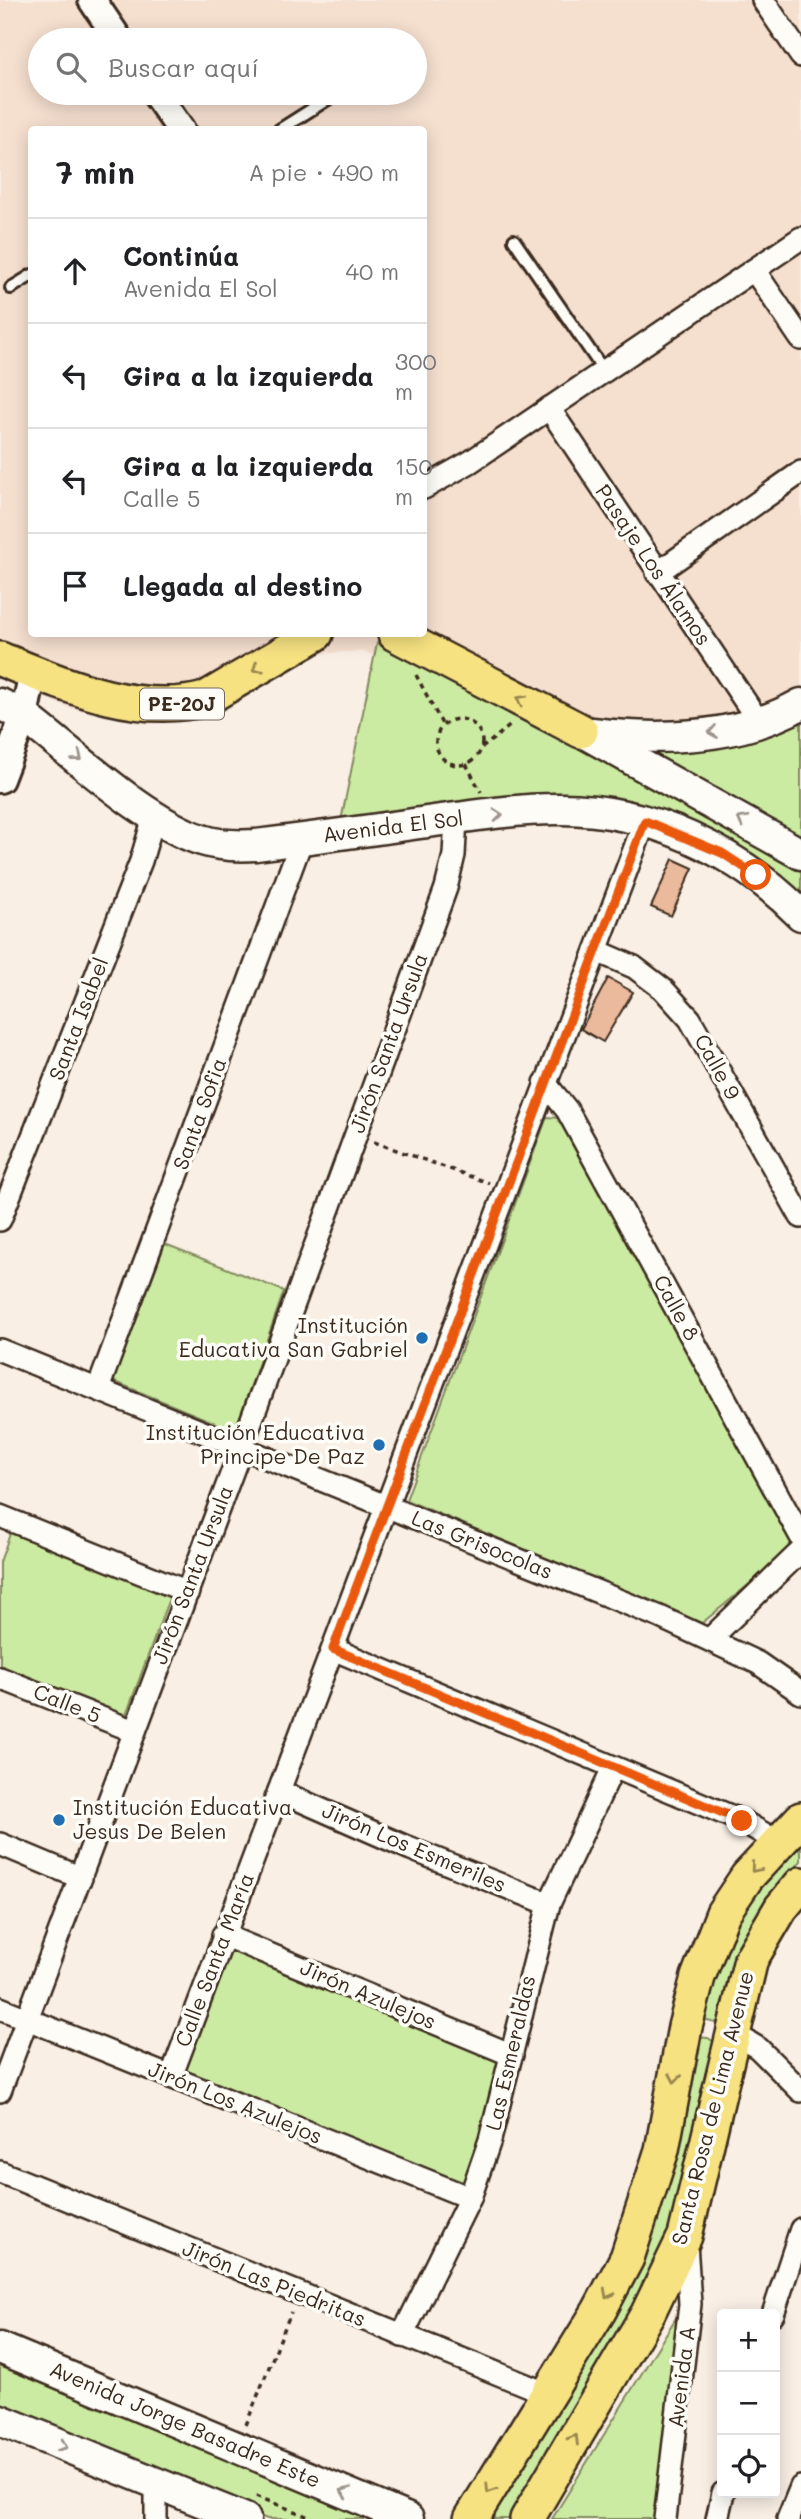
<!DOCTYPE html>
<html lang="es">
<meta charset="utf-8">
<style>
body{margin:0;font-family:Mali,sans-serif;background:#f2f2f2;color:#202124}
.controls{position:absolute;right:21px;bottom:21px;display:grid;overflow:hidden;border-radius:7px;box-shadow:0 4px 18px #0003}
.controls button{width:63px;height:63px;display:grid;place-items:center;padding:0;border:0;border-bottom:2px solid #e0e0e0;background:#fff;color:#202124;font:35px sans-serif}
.stop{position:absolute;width:21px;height:21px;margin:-16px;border:5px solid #ea580c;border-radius:50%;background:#fff}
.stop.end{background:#ea580c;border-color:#fff;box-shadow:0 2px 7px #0008}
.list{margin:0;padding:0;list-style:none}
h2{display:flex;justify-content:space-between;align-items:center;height:91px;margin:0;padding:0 28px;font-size:30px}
h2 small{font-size:23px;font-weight:400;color:#757577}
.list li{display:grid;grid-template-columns:46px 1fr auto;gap:21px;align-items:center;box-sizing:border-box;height:105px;padding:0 28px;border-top:2px solid #e0e0e0}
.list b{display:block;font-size:26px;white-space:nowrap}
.list p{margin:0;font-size:23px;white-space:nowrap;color:#757577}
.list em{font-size:23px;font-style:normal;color:#757577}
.icon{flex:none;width:38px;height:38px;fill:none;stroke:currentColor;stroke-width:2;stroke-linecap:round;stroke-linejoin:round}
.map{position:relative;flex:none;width:801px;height:2519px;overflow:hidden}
.search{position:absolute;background:#fff;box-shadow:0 4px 18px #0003;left:28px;top:28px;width:399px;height:77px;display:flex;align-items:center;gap:18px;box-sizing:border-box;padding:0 24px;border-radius:38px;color:#757577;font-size:26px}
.panel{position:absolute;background:#fff;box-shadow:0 4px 18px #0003;left:28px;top:126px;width:399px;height:511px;border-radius:7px}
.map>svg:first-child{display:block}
</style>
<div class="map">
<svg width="801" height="2519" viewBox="0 0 801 2519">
<rect width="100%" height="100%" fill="#f9efe5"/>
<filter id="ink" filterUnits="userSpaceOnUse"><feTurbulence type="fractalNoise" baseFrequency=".0143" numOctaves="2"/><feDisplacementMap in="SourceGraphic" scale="14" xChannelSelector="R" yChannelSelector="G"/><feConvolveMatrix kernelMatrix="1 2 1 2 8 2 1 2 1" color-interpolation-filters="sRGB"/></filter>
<g filter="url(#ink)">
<path fill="#f5dfcf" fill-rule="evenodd" d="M0,0H801V887L470,694L362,651L316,654L203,720L147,724L70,708L0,680ZM40,40H415V93H40ZM32,130H424V634H32Z"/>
<g fill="#cceba2" stroke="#848a60" stroke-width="2">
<polygon points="389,637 801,866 801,901 671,819 341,821 377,643"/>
<polygon points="801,711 801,842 631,749"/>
<polygon points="547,1117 559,1118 797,1545 702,1623 406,1500"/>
<polygon points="165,1244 284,1291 235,1431 113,1381"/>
<polygon points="11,1531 171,1593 125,1718 0,1668 0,1562"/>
<polygon points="801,1829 801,1861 779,1887 723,2017 715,2023 700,2019 725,1926"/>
<polygon points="228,1945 508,2061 471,2188 180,2071"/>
<polygon points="696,2037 708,2038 716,2043 662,2262 511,2519 483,2519 578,2362"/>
<polygon points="682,2308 654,2519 552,2519"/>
<polygon points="0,2357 400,2519 267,2519 0,2411"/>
</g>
<g fill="#ebb99c" stroke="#3b2a1e" stroke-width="2">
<polygon points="673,859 693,868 671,916 651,907"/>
<polygon points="608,978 633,992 603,1042 581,1029"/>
</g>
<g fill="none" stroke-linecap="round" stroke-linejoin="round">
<defs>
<g id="service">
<polyline points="279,130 328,99"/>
<polyline points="514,240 604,371"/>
<polyline points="11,288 32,275"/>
</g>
<g id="minor">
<polyline points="763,0 801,56"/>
<polyline points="754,270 801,339"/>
<polyline points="549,408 759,722"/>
<polyline points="424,488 470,462 801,238"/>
<polyline points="657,573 801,472"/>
<polyline points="597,951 634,967 663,989 690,1019 801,1217"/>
<polyline points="545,1083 567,1110 801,1537"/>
<polyline points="0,1220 141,861 154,817"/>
<polyline points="0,1350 660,1617 758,1663 801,1693"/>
<polyline points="98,1389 302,839"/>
<polyline points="0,1516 188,1592"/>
<polyline points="710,1639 801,1551"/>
<polyline points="333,1649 742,1821 778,1842"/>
<polyline points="0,1678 134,1731"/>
<polyline points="279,1791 411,1849 549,1904"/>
<polyline points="0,1844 81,1878"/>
<polyline points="223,1935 512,2055"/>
<polyline points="0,2008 470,2198"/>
<polyline points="731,2032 758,2048 801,2091"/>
<polyline points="171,2077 645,821"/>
<polyline points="0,2091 246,1435 446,888 454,855 456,818"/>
<polyline points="0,2172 548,2394"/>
<polyline points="773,2314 801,2229"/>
<polyline points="402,2336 470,2198 490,2140 549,1904 613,1768"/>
<polyline points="156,2482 156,2519"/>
<polyline points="665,2519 690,2304 686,2243"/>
<polyline points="717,2519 723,2493"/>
<polyline points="788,2519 801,2487"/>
</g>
<g id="tertiary">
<polyline points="92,0 119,40"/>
<polyline points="155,93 181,130"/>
<polyline points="0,779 24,716 33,672"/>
</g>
<g id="secondary">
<path d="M0,704L24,716C73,753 146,823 202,840C220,846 238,846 256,845C311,838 365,831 420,823C465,817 512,809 558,809C649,808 738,851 801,915"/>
<polyline points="581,731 801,854"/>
<path d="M592,733C661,741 739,739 801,704"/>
<polyline points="0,2348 408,2519"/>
<polyline points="0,2420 245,2519"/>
</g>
<g id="primary">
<polyline points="395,634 581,731"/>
<path d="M0,659C63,684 137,717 205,699L316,634"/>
<polyline points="471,2519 599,2311 627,2258 662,2150 685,2027 698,1977 723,1913 747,1877 801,1819"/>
<polyline points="527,2519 648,2313 685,2236 751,1959 781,1908 801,1884"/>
</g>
</defs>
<use href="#service" stroke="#3b2a1e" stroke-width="16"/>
<use href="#minor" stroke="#3b2a1e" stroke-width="26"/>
<use href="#tertiary" stroke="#3b2a1e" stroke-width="32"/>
<use href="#secondary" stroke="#3b2a1e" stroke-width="35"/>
<use href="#primary" stroke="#3b2a1e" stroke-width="38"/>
<g stroke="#3b2a1e" stroke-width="3.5" stroke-dasharray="5 5" stroke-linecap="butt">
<polyline points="416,675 443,726"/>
<circle cx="459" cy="742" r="23"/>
<polyline points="482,748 512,724"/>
<polyline points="466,764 481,792"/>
<polyline points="374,1142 489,1183"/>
<polyline points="246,2425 291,2312"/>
<polyline points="256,2496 314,2519"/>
</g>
<use href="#service" stroke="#fdfcf7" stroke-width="10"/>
<use href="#minor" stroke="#fdfcf7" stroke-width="21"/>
<use href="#tertiary" stroke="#fdfcf7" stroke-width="26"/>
<use href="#secondary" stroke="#fdfcf7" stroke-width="30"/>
<use href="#primary" stroke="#f6e281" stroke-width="33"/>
</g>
<defs><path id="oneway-chevron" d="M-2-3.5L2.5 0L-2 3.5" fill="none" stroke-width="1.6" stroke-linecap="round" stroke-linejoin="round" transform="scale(1.75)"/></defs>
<g stroke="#988650">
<use href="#oneway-chevron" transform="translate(257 668) rotate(146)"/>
<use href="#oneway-chevron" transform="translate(521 700) rotate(-152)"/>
<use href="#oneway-chevron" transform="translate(755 1868) rotate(131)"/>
<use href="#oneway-chevron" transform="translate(675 2078) rotate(100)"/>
<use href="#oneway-chevron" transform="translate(608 2294) rotate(118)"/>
<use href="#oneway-chevron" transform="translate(574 2439) rotate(-59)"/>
<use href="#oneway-chevron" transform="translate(490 2489) rotate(122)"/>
</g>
<g stroke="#9c938a">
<use href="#oneway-chevron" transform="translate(713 732) rotate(171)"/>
<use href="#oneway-chevron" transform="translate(78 757) rotate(38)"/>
<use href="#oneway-chevron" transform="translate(498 815) rotate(-5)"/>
<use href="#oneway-chevron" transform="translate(742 820) rotate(-151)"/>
<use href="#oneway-chevron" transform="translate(63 2446) rotate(22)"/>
<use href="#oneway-chevron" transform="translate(345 2492) rotate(-157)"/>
</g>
</g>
<g fill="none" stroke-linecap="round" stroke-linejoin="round" filter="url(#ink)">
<polyline stroke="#ea580c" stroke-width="9" points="742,1821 333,1649 645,821 722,853 756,875"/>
</g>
<g fill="#1f6fb2" stroke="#fdfcf7" stroke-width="2.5">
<circle cx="422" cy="1338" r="7"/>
<circle cx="379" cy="1445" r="7"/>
<circle cx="59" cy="1820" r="7"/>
</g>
<g text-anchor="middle" stroke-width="7" stroke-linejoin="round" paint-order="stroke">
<rect fill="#fdfcf7" stroke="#75695f" stroke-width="2" x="140" y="688.5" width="84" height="31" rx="5"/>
<g font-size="19" font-weight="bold" fill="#3b2a1e">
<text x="182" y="711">PE-20J</text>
</g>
<g font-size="21" fill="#3b2a1e" stroke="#fdfcf7">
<text transform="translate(653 565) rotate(56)" y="7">Pasaje Los Álamos</text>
<text transform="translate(393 827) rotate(-7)" y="7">Avenida El Sol</text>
<text transform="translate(79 1019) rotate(-69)" y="7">Santa Isabel</text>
<text transform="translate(389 1043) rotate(-70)" y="7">Jirón Santa Ursula</text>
<text transform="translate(717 1067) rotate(61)" y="7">Calle 9</text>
<text transform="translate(200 1114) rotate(-70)" y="7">Santa Sofia</text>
<text transform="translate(676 1308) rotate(61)" y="7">Calle 8</text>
<text transform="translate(482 1545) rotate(22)" y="7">Las Grisocolas</text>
<text transform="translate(193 1575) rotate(-69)" y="7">Jirón Santa Ursula</text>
<text transform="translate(67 1704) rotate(22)" y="7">Calle 5</text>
<text transform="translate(414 1848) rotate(23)" y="7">Jirón Los Esmeriles</text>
<text transform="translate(215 1960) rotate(-69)" y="7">Calle Santa María</text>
<text transform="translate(368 1995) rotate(23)" y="7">Jirón Azulejos</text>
<text transform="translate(511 2053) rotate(-77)" y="7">Las Esmeraldas</text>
<text transform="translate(235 2103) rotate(22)" y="7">Jirón Los Azulejos</text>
<text transform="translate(713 2108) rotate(-76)" y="7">Santa Rosa de Lima Avenue</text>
<text transform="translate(274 2284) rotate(22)" y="7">Jirón Las Piedritas</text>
<text transform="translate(682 2377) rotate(-83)" y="7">Avenida A</text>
<text transform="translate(185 2425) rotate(23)" y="7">Avenida Jorge Basadre Este</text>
</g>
<g font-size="21" fill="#3b2a1e" stroke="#fdfcf7" text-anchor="end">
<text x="408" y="1333">Institución<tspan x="408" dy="24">Educativa San Gabriel</tspan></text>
<text x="365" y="1440">Institución Educativa<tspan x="365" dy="24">Principe De Paz</tspan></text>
<text x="73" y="1815" text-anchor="start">Institución Educativa<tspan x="73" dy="24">Jesus De Belen</tspan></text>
</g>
</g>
</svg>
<div class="controls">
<button>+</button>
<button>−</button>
<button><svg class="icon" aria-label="locate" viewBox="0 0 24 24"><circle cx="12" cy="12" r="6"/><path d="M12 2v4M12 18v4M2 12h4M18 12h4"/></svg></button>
</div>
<div class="stop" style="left:756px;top:875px"></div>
<div class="stop end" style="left:742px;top:1821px"></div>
<div class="search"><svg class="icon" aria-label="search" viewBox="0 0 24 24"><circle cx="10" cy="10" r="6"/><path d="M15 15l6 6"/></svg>Buscar aquí</div>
<section class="panel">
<h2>7 min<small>A pie · 490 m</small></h2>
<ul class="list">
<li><svg class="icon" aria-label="ahead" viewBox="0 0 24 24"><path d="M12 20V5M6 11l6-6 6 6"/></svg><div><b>Continúa</b><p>Avenida El Sol</p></div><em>40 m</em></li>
<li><svg class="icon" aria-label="left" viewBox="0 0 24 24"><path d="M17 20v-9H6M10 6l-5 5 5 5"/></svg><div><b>Gira a la izquierda</b></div><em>300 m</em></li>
<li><svg class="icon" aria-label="left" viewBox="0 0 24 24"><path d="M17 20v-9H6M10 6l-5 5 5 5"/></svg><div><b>Gira a la izquierda</b><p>Calle 5</p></div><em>150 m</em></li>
<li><svg class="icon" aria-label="arrive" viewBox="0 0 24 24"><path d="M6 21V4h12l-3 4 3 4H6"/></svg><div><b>Llegada al destino</b></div></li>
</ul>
</section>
</div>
